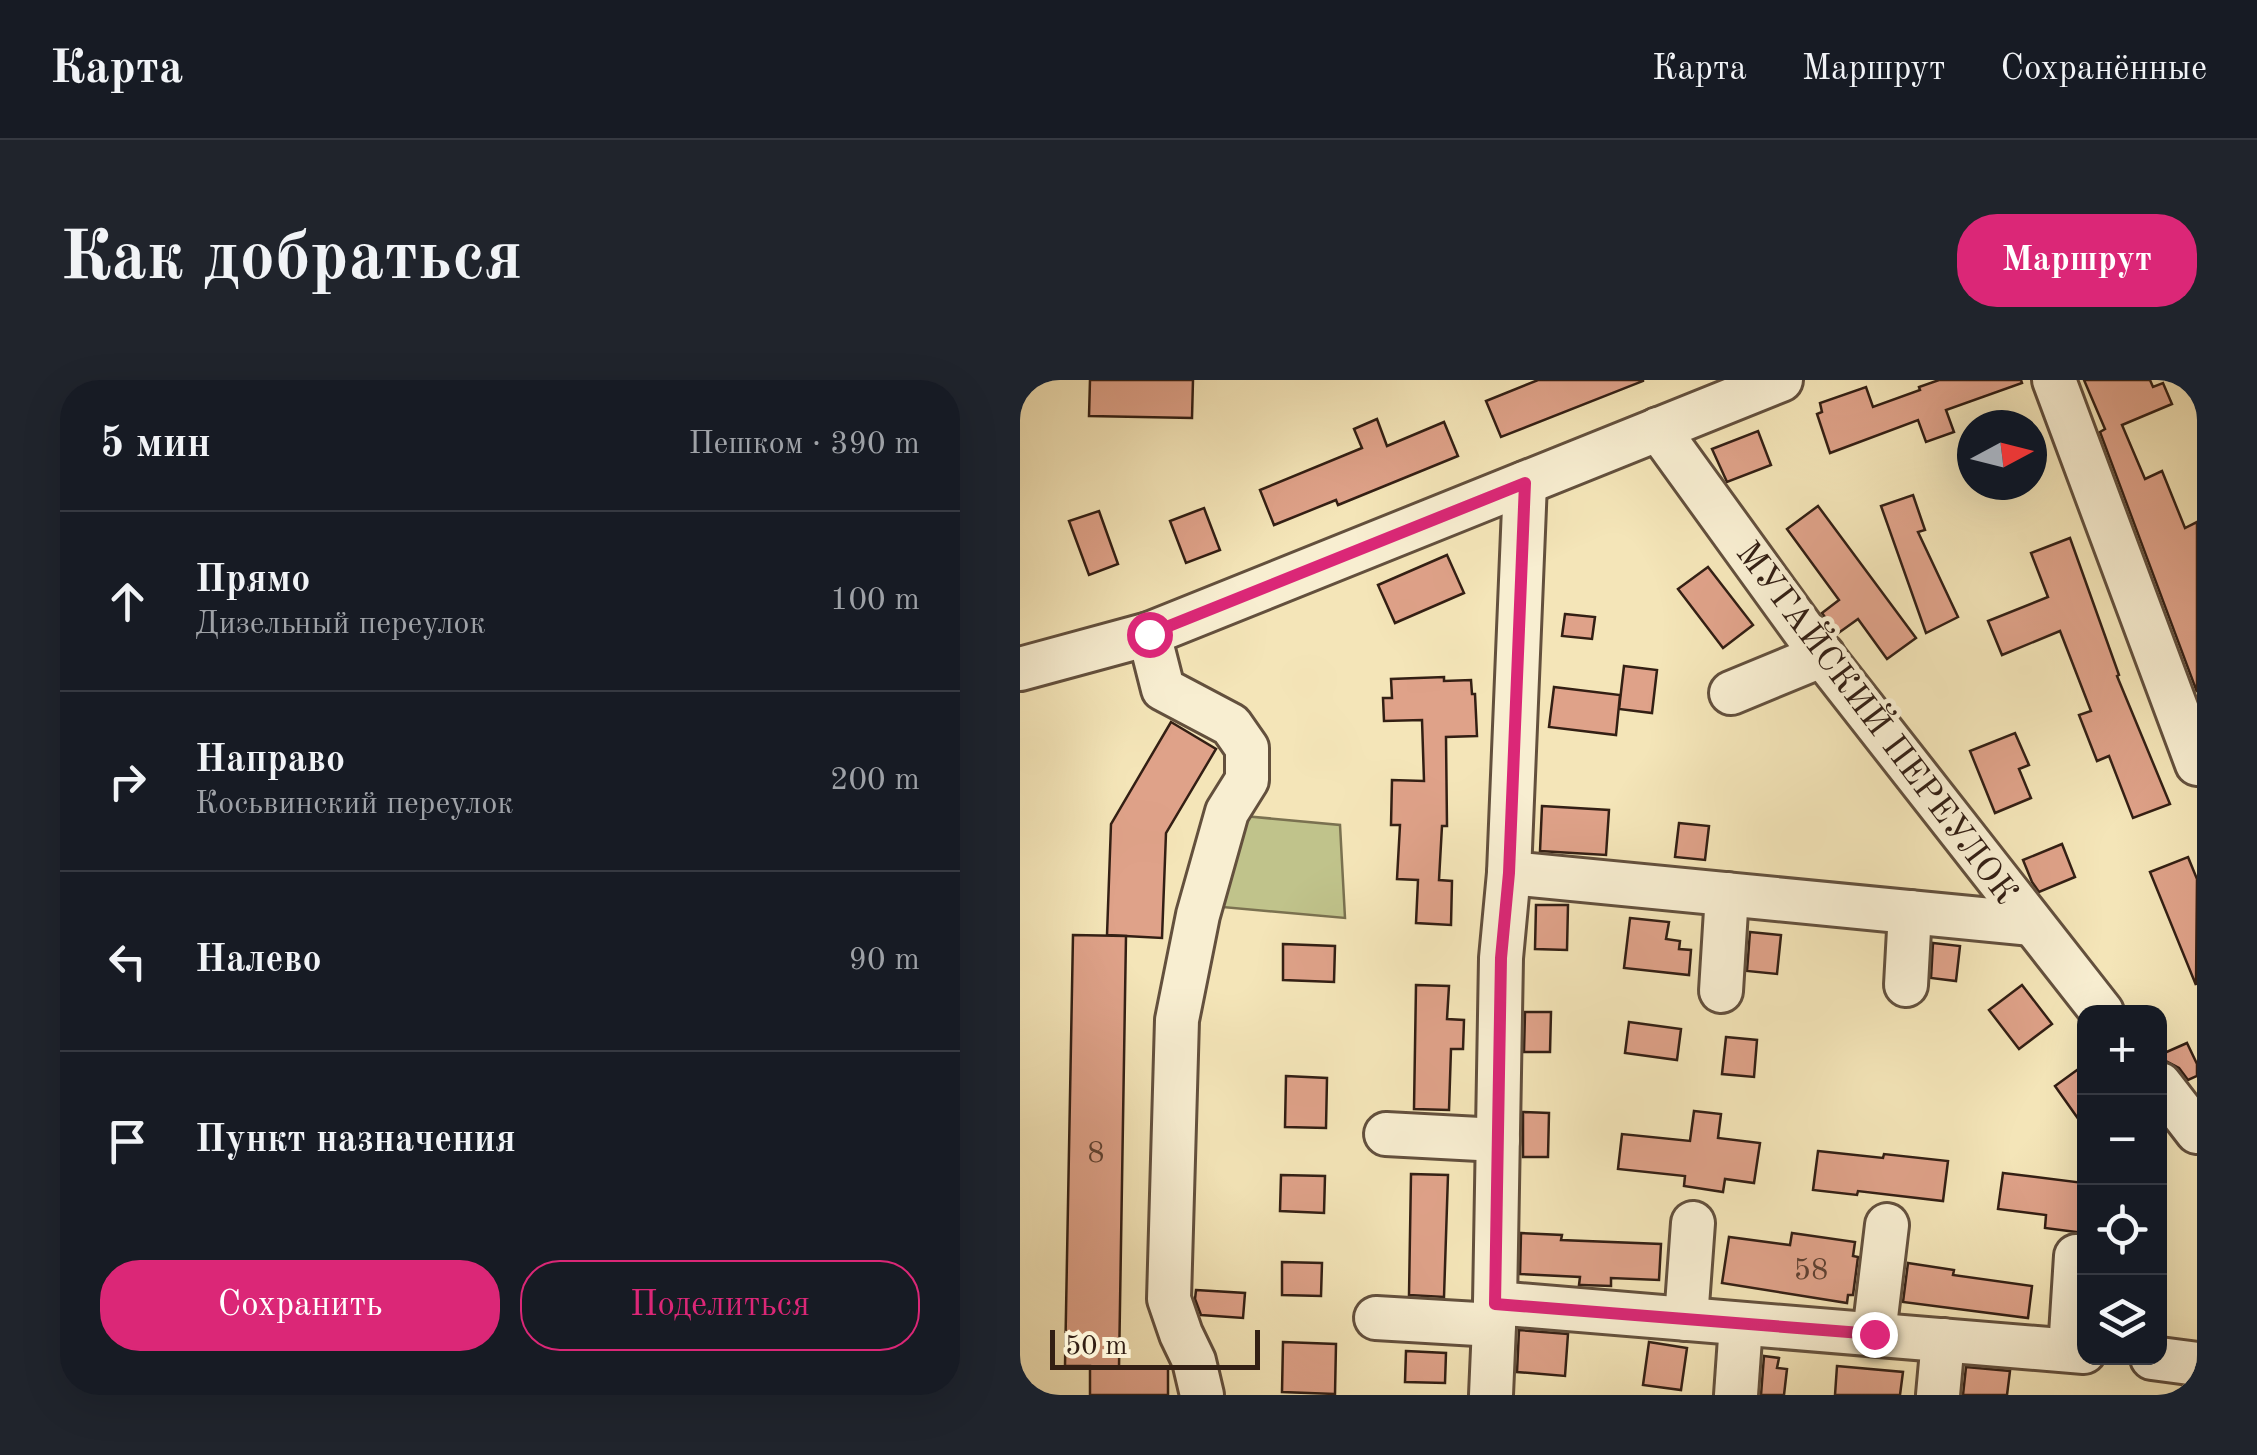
<!DOCTYPE html>
<html lang="ru">
<meta charset="utf-8">
<style>
body{margin:0;font-family:"Old Standard TT",serif;background:#20242c;color:#f1f3f6}
.controls{position:absolute;right:30px;bottom:30px;display:grid;overflow:hidden;border-radius:20px;box-shadow:0 10px 40px #0002}
.controls button{width:90px;height:90px;display:grid;place-items:center;padding:0;border:0;border-bottom:2px solid #363941;background:#171b24;color:#f1f3f6;font:50px sans-serif}
.compass{position:absolute;left:937px;top:30px;width:90px;height:90px;border-radius:50%;background:#171b24;box-shadow:0 10px 40px #0002;rotate:83deg}
.scale{position:absolute;left:30px;bottom:25px;width:210px;box-sizing:border-box;padding-left:10px;border:5px solid #331f14;border-top:0;font-size:28px;line-height:35px;white-space:nowrap;color:#331f14;-webkit-text-stroke:8px #f8eed1;paint-order:stroke}
.stop{position:absolute;width:30px;height:30px;margin:-22px;border:8px solid #db2777;border-radius:50%;background:#fff}
.stop.end{background:#db2777;border-color:#fff;box-shadow:0 2px 10px #0008}
.list{margin:0;padding:0;list-style:none}
h2{display:flex;justify-content:space-between;align-items:center;height:130px;margin:0;padding:0 40px;font-size:42px}
h2 small{font-size:32px;font-weight:400;color:#9ea1a6}
.list li{display:grid;grid-template-columns:65px 1fr auto;gap:30px;align-items:center;box-sizing:border-box;height:180px;padding:0 40px;border-top:2px solid #363941}
.list b{display:block;font-size:38px;white-space:nowrap}
.list p{margin:0;font-size:32px;white-space:nowrap;color:#9ea1a6}
.list em{font-size:32px;font-style:normal;color:#9ea1a6}
.actions{display:flex;gap:20px;padding:30px 40px}
.actions a{flex:1;padding:22px 0;border:2px solid #db2777;border-radius:40px;text-align:center;font-size:35px;color:#db2777}
.actions .main{background:#db2777;color:#fff}
.icon{flex:none;width:55px;height:55px;fill:none;stroke:currentColor;stroke-width:2;stroke-linecap:round;stroke-linejoin:round}
.map{position:relative;flex:none;width:1177px;height:1015px;overflow:hidden;border-radius:40px}
header{display:flex;align-items:center;gap:60px;box-sizing:border-box;height:140px;padding:0 50px;background:#171b24;border-bottom:2px solid #363941}
header strong{font-size:48px}
nav{display:flex;gap:55px;margin-inline-start:auto;font-size:35px}
.intro{display:flex;align-items:center;justify-content:space-between;box-sizing:border-box;height:240px;padding:0 60px}
h1{margin:0;font-size:70px}
.button{padding:25px 45px;border-radius:40px;background:#db2777;color:#fff;font-size:35px;font-weight:700}
main{display:flex;gap:60px;padding:0 60px}
aside{flex:1;background:#171b24;border-radius:40px;box-shadow:0 10px 40px #0002}
.map>svg:first-child{display:block}
</style>
<header>
<strong>Карта</strong>
<nav><a>Карта</a><a>Маршрут</a><a>Сохранённые</a></nav>
</header>
<div class="intro"><h1>Как добраться</h1><a class="button">Маршрут</a></div>
<main>
<aside>
<h2>5 мин<small>Пешком · 390 m</small></h2>
<ul class="list">
<li><svg class="icon" aria-label="ahead" viewBox="0 0 24 24"><path d="M12 20V5M6 11l6-6 6 6"/></svg><div><b>Прямо</b><p>Дизельный переулок</p></div><em>100 m</em></li>
<li><svg class="icon" aria-label="right" viewBox="0 0 24 24"><path d="M7 20v-9h11M14 6l5 5-5 5"/></svg><div><b>Направо</b><p>Косьвинский переулок</p></div><em>200 m</em></li>
<li><svg class="icon" aria-label="left" viewBox="0 0 24 24"><path d="M17 20v-9H6M10 6l-5 5 5 5"/></svg><div><b>Налево</b></div><em>90 m</em></li>
<li><svg class="icon" aria-label="arrive" viewBox="0 0 24 24"><path d="M6 21V4h12l-3 4 3 4H6"/></svg><div><b>Пункт назначения</b></div></li>
</ul>
<div class="actions"><a class="main">Сохранить</a><a>Поделиться</a></div>
</aside>
<div class="map">
<svg width="1177" height="1015" viewBox="0 0 1177 1015">
<rect width="100%" height="100%" fill="#f4e5b8"/>
<filter id="stains"><feTurbulence type="fractalNoise" baseFrequency=".002" numOctaves="4"/><feColorMatrix values="0 0 0 0 .2 0 0 0 0 .09 0 0 0 0 .02 0 0 0 .5 -.17"/></filter>
<radialGradient id="worn" r=".72"><stop offset=".6" stop-color="#630" stop-opacity="0"/><stop offset="1" stop-color="#630" stop-opacity=".3"/></radialGradient>
<polygon fill="#c0c38b" stroke="#7a7150" stroke-width="2.5" points="224,436 320,445 325,538 191,526"/>
<g fill="#dfa289" stroke="#331f14" stroke-width="2.5">
<polygon points="70,0 173,0 172,38 69,36"/>
<polygon points="518,0 623,0 623,1 481,57 466,21"/>
<polygon points="919,0 1001,0 1002,3 926,30 934,52 906,62 898,40 810,73 797,34 802,32 800,23 846,7 853,27 900,10 899,7"/>
<polygon points="1064,0 1130,0 1133,7 1143,3 1152,24 1102,45 1125,99 1142,91 1165,148 1177,142 1177,312 1080,52 1085,49"/>
<polygon points="357,39 367,66 424,42 438,76 318,125 316,120 254,145 240,110 342,68 334,49"/>
<polygon points="738,51 751,85 707,102 692,69"/>
<polygon points="893,115 905,150 898,152 938,237 906,253 861,126"/>
<polygon points="798,126 896,258 867,279 838,239 817,254 802,233 819,220 767,149"/>
<polygon points="184,128 200,170 166,183 150,141"/>
<polygon points="79,131 98,184 69,195 49,141"/>
<polygon points="1050,158 1099,295 1097,296 1150,424 1113,438 1089,376 1077,381 1059,335 1071,331 1040,251 982,275 968,241 1028,217 1011,173"/>
<polygon points="427,175 444,213 375,243 358,205"/>
<polygon points="688,187 733,245 703,268 658,209"/>
<polygon points="545,234 575,237 572,259 542,256"/>
<polygon points="604,286 637,290 632,333 599,329"/>
<polygon points="424,297 424,301 451,300 452,314 455,314 457,356 426,357 427,446 422,446 419,500 432,501 431,545 396,543 398,500 377,499 380,445 371,445 372,400 404,401 402,340 364,341 363,318 372,318 371,299"/>
<polygon points="534,307 600,315 596,355 529,347"/>
<polygon points="151,342 196,369 146,453 142,558 87,555 91,444"/>
<polygon points="995,353 1009,385 999,389 1011,418 975,433 950,371"/>
<polygon points="522,426 589,430 586,475 520,471"/>
<polygon points="659,443 689,446 685,480 655,477"/>
<polygon points="1042,464 1055,497 1019,512 1012,502 1003,480"/>
<polygon points="1168,477 1177,499 1176,605 1130,492"/>
<polygon points="516,525 548,525 547,570 515,569"/>
<polygon points="610,538 649,542 646,559 660,561 659,569 671,570 669,595 604,588"/>
<polygon points="730,552 761,555 757,594 727,591"/>
<polygon points="53,555 106,556 99,987 148,988 148,1015 70,1015 70,986 45,986"/>
<polygon points="913,563 940,566 936,601 911,598"/>
<polygon points="263,564 315,566 314,602 263,600"/>
<polygon points="396,605 429,606 427,639 444,640 443,669 431,669 429,730 394,729"/>
<polygon points="1002,605 1032,644 999,669 969,630"/>
<polygon points="505,632 531,632 530,672 504,672"/>
<polygon points="609,642 661,649 657,680 605,673"/>
<polygon points="706,657 737,660 734,697 702,694"/>
<polygon points="1167,663 1177,684 1177,696 1168,700 1159,688 1144,680 1142,674"/>
<polygon points="1064,685 1064,747 1035,706"/>
<polygon points="266,696 307,698 306,748 265,747"/>
<polygon points="674,731 701,734 698,758 740,763 734,803 705,799 703,812 664,806 665,796 598,789 602,754 670,761"/>
<polygon points="503,732 529,733 528,777 503,777"/>
<polygon points="798,771 863,778 864,774 928,781 923,821 838,811 837,815 793,810"/>
<polygon points="983,793 1064,803 1064,853 1025,848 1026,835 978,829"/>
<polygon points="391,794 428,795 424,917 389,915"/>
<polygon points="261,795 305,796 304,833 260,831"/>
<polygon points="501,853 542,855 541,860 641,864 639,900 591,898 591,906 562,905 559,905 560,897 500,894"/>
<polygon points="772,853 835,862 833,876 838,877 833,915 828,915 827,923 702,903 709,857 770,865"/>
<polygon points="262,882 302,883 301,916 262,915"/>
<polygon points="888,883 934,890 933,895 1012,906 1008,938 883,922"/>
<polygon points="176,910 225,913 223,938 181,935 175,919"/>
<polygon points="499,950 548,954 545,996 497,992"/>
<polygon points="263,962 316,964 315,1014 262,1012"/>
<polygon points="629,962 667,968 661,1010 623,1005"/>
<polygon points="386,971 426,973 425,1003 385,1002"/>
<polygon points="744,976 759,978 757,988 767,989 764,1015 741,1015"/>
<polygon points="817,986 883,992 880,1015 815,1015"/>
<polygon points="946,987 990,991 987,1015 943,1015"/>
</g>
<g fill="none" stroke-linecap="round" stroke-linejoin="round">
<defs>
<g id="minor">
<polyline points="1034,0 1177,384"/>
<polyline points="638,49 795,266 1082,632"/>
<polyline points="129,254 143,309 211,345 227,368 227,400 207,432 178,535 157,640 149,919 161,954 174,981 182,1015"/>
<polyline points="0,289 129,254 761,0"/>
<polyline points="711,313 803,275"/>
<polyline points="489,493 1012,544"/>
<polyline points="886,605 890,532"/>
<polyline points="701,611 707,514"/>
<polyline points="1140,704 1177,752"/>
<polyline points="366,754 478,760"/>
<polyline points="475,923 1064,972"/>
<polyline points="356,938 474,945"/>
<polyline points="666,939 673,843"/>
<polyline points="854,954 867,845"/>
<polyline points="1050,970 1056,876"/>
<polyline points="1132,978 1177,984"/>
<polyline points="471,1015 475,923 481,578 489,493 505,103"/>
<polyline points="716,1015 721,944"/>
<polyline points="918,1015 923,960"/>
</g>
</defs>
<use href="#minor" stroke="#63503d" stroke-width="48"/>
<use href="#minor" stroke="#f8eed1" stroke-width="42"/>
</g>
<g fill="none" stroke-linecap="round" stroke-linejoin="round">
<polyline stroke="#db2777" stroke-width="12" points="129,254 505,103 489,493 481,578 475,924 854,954"/>
</g>
<g text-anchor="middle" stroke-width="10" stroke-linejoin="round" paint-order="stroke">
<g font-size="30" fill="#5e4031">
<text x="76" y="782">8</text>
<text x="791" y="899">58</text>
</g>
<g font-size="35" fill="#331f14" stroke="#f8eed1">
<text transform="translate(858 342) rotate(53)" y="12">МУГАЙСКИЙ ПЕРЕУЛОК</text>
</g>
</g>
<rect width="100%" height="100%" filter="url(#stains)"/>
<rect width="100%" height="100%" fill="url(#worn)"/>
</svg>
<div class="controls">
<button>+</button>
<button>−</button>
<button><svg class="icon" aria-label="locate" viewBox="0 0 24 24"><circle cx="12" cy="12" r="6"/><path d="M12 2v4M12 18v4M2 12h4M18 12h4"/></svg></button>
<button><svg class="icon" aria-label="layers" viewBox="0 0 24 24"><path d="M12 4l9 5-9 5-9-5zM3 14l9 5 9-5"/></svg></button>
</div>
<svg class="compass" viewBox="-18 -18 36 36"><path d="M0-13l5 13h-10z" fill="#e53935"/><path d="M0 13l5-13h-10z" fill="#9ea1a6"/></svg>
<div class="scale">50 m</div>
<div class="stop" style="left:129px;top:254px"></div>
<div class="stop end" style="left:854px;top:954px"></div>
</div>
</main>
